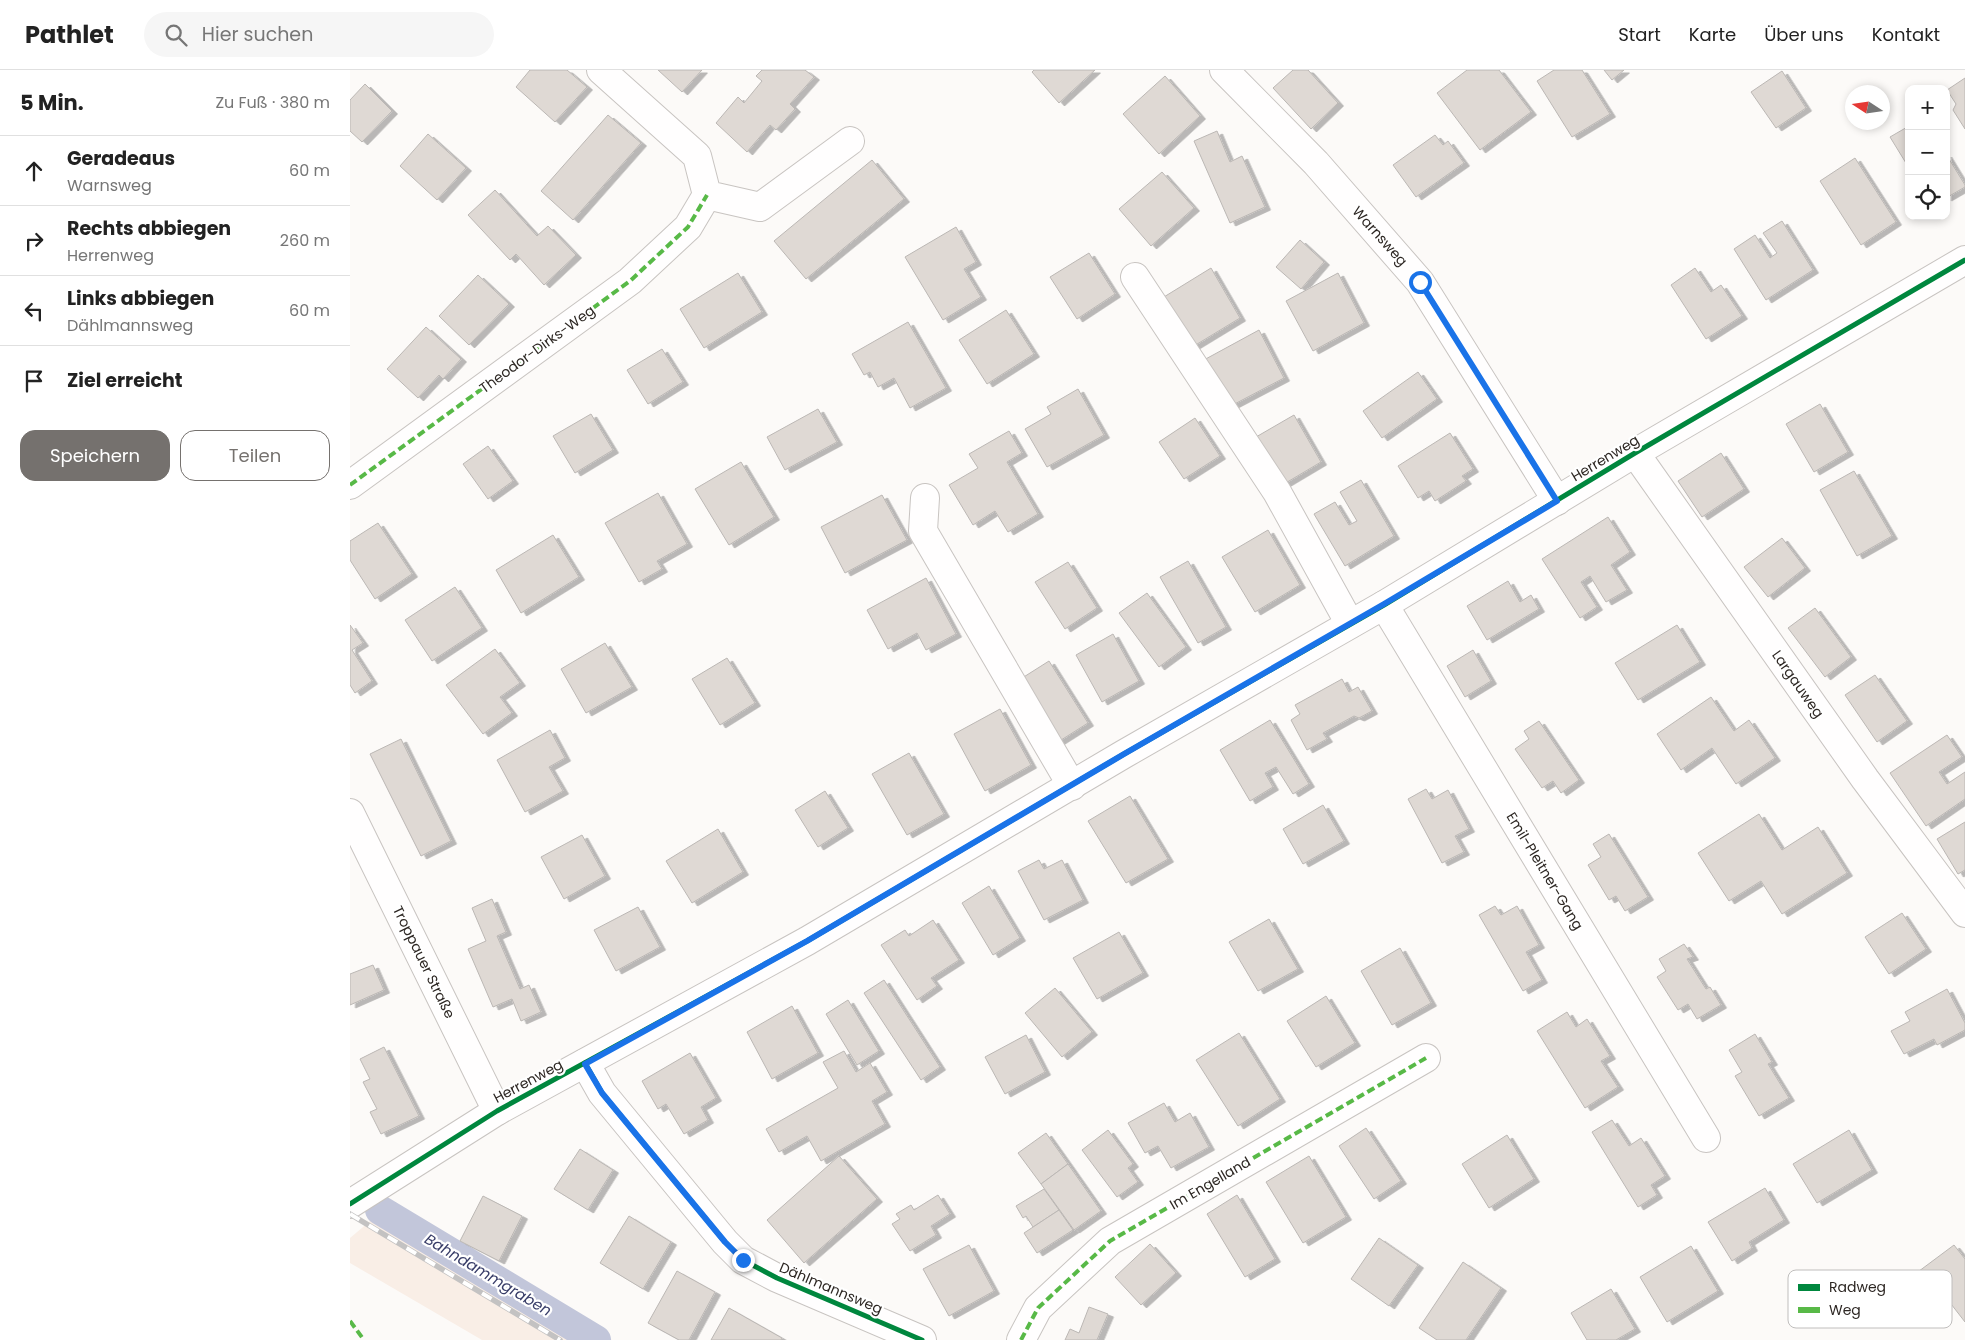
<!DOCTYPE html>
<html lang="de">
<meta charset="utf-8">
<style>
body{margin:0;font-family:Poppins,sans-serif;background:#f6f6f6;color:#222}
.controls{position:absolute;right:15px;top:15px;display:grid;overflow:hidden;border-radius:10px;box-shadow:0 2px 8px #0003}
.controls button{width:45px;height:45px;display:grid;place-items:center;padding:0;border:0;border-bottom:1px solid #e0e0e0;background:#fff;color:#222;font:25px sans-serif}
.compass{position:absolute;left:1495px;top:15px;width:45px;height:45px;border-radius:50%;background:#fff;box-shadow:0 2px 8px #0003;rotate:282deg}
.stop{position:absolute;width:15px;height:15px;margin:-11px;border:4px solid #1a73e8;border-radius:50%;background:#fff}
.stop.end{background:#1a73e8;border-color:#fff;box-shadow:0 1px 5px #0008}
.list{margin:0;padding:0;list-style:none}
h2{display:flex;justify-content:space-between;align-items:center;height:65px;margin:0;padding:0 20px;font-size:21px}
h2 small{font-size:16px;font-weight:400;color:#767676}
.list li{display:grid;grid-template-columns:32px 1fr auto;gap:15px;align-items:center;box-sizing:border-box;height:70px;padding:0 20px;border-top:1px solid #e0e0e0}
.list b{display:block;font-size:19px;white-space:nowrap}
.list p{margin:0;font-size:16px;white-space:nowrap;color:#767676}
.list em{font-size:16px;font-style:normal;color:#767676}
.actions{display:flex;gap:10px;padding:15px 20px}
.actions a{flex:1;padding:11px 0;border:1px solid #75716e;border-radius:15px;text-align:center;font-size:18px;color:#75716e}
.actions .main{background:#75716e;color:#fff}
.icon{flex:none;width:28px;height:28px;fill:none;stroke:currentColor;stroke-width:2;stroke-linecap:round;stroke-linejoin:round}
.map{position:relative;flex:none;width:1615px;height:1270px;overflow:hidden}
header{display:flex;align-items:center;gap:30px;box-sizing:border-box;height:70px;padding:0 25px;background:#fff;border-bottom:1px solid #e0e0e0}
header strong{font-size:24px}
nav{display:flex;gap:28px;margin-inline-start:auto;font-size:18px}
.search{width:350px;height:45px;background:#f6f6f6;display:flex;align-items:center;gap:12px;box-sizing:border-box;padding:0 18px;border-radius:28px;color:#767676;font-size:19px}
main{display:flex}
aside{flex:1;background:#fff}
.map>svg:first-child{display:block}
</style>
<header>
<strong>Pathlet</strong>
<div class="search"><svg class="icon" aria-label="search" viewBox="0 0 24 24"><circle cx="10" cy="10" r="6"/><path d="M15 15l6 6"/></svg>Hier suchen</div>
<nav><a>Start</a><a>Karte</a><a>Über uns</a><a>Kontakt</a></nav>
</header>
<main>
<aside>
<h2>5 Min.<small>Zu Fuß · 380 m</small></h2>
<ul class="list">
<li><svg class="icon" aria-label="ahead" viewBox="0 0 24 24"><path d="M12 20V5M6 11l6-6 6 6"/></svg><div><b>Geradeaus</b><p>Warnsweg</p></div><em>60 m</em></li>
<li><svg class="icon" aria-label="right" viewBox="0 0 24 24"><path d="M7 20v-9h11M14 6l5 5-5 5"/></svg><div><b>Rechts abbiegen</b><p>Herrenweg</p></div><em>260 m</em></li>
<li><svg class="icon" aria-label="left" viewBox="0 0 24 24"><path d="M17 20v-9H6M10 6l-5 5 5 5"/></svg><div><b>Links abbiegen</b><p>Dählmannsweg</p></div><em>60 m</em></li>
<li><svg class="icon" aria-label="arrive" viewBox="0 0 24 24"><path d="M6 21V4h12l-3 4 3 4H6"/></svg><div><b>Ziel erreicht</b></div></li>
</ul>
<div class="actions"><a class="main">Speichern</a><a>Teilen</a></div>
</aside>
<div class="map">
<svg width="1615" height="1270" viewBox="0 0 1615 1270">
<defs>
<filter id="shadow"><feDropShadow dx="5.5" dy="3" stdDeviation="0" flood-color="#0004"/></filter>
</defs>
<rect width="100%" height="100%" fill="#fcfaf8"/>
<polygon fill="#f9eee6" points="38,1136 262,1270 132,1270 0,1193 0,1168"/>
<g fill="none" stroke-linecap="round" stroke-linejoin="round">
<polyline stroke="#c2c6da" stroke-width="30" points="30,1140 246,1270"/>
</g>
<g fill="#dfd9d4" stroke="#bbb7b4" filter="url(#shadow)">
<polygon points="180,0 217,0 237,17 205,52 166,17"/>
<polygon points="308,0 352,0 332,22"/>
<polygon points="412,0 455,0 464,7 440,34 445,39 426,60 420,55 397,82 366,53 388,27 394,33 412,11 406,6"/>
<polygon points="684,0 745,0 709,33 682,2"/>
<polygon points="943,0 958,0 988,33 961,59 923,18"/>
<polygon points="1117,0 1149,0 1181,42 1130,80 1087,23"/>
<polygon points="1204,0 1232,0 1260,44 1222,67 1187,11"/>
<polygon points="1254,0 1274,0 1262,10"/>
<polygon points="1432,1 1456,38 1426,58 1401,22"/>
<polygon points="815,6 850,46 809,84 773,44"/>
<polygon points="1615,8 1615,59 1603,40 1606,34 1597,20"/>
<polygon points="15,14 42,41 12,72 0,61 0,30"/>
<polygon points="258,45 291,73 223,150 191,121"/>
<polygon points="1559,56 1559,98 1540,67"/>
<polygon points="867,61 880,92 892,86 915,137 880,153 844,71"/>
<polygon points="78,64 116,98 87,130 50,96"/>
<polygon points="1085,65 1093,75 1098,71 1114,93 1066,127 1043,95"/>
<polygon points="1596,84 1615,115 1615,117 1596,128"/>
<polygon points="1505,88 1546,152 1511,175 1470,111"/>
<polygon points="522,90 554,129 456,209 424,171"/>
<polygon points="812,102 844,138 801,176 769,139"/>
<polygon points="145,120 187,166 198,156 226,185 194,215 166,184 160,190 118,145"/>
<polygon points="1432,151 1463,200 1416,230 1384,179 1405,165 1420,188 1427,183 1413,163"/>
<polygon points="606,157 626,192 614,199 631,227 593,250 555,187"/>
<polygon points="950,170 974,192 951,219 926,197"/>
<polygon points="739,183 765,224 727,249 700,207"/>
<polygon points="861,198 890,248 839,279 809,230"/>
<polygon points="1345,198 1361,222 1371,215 1392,246 1356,269 1321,215"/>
<polygon points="388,203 412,242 354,278 330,239"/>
<polygon points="988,203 1014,253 963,281 936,231"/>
<polygon points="128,205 159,234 119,275 89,246"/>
<polygon points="656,240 684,284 637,314 609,270"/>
<polygon points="558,252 596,318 560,338 544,308 528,317 520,302 514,305 502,284"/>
<polygon points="76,257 111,289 93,309 89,305 68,328 37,299"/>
<polygon points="909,260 934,308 877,338 852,291"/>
<polygon points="312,279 333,312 298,334 277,300"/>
<polygon points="1068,302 1087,329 1032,368 1013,341"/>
<polygon points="728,319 754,365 697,397 675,359 701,344 697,337"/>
<polygon points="1470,334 1498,382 1464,402 1436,354"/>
<polygon points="468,339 487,372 435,400 417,367"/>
<polygon points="241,344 263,380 225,403 203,366"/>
<polygon points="944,345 971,392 934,414 906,367"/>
<polygon points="845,348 870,386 834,409 809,372"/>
<polygon points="659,361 672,383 657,392 688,444 658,462 645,441 623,455 599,415 628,398 619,384"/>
<polygon points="1100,363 1123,399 1112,406 1116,411 1085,431 1079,421 1068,428 1048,396"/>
<polygon points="138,376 163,411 138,429 113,394"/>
<polygon points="1371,383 1394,419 1352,447 1328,411"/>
<polygon points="391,392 424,447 379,475 345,419"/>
<polygon points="1504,401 1542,466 1507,486 1470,420"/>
<polygon points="1011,410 1044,466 995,496 964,444 985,432 999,455 1007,451 990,422"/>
<polygon points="308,423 337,474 307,491 312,499 289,512 255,453"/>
<polygon points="532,425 557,470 495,503 471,457"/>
<polygon points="1258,447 1280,482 1261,495 1277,520 1256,532 1240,506 1231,512 1247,537 1230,548 1192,489"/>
<polygon points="28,453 62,504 25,529 0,490 0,471"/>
<polygon points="918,460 950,515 905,542 872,487"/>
<polygon points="203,465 229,507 171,543 146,500"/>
<polygon points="1432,468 1455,498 1418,527 1394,497"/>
<polygon points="838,491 876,557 848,573 810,507"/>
<polygon points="718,492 747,538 715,559 685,512"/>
<polygon points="576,508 606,564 576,580 567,563 538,579 517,540"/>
<polygon points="1158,511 1170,532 1181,525 1189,539 1137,570 1117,536"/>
<polygon points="105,517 132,558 82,591 55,550"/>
<polygon points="797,523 836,577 809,597 769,543"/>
<polygon points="1465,538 1501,587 1475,607 1438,558"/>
<polygon points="0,555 13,573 2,580 22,611 5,623 0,615"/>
<polygon points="1327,555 1350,592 1288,630 1265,593"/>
<polygon points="763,564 789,611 752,632 726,585"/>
<polygon points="255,573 282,617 236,643 211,599"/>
<polygon points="145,579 170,613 150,627 162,643 133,664 96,615"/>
<polygon points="1123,580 1141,611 1115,627 1097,596"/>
<polygon points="377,588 405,633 370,655 342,609"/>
<polygon points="699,591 738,653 708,672 669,610"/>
<polygon points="1525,605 1557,651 1527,672 1495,625"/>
<polygon points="992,609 999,622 1008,617 1022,641 1009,648 1004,646 973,663 977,669 957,680 941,650 950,644 945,635"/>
<polygon points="1361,627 1384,661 1399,650 1425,688 1386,714 1362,678 1331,700 1307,664"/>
<polygon points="650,639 681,695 635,721 604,664"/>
<polygon points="920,650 959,714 943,724 926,697 915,703 923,717 900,731 870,680"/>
<polygon points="1189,651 1229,710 1211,723 1203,711 1192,718 1165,679 1179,669 1174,661"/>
<polygon points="200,660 215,688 199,697 213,721 175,742 147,690"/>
<polygon points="1597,665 1612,687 1589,702 1597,714 1615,702 1615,729 1576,756 1540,703"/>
<polygon points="51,669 101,771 71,786 20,684"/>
<polygon points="559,683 594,744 557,765 522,704"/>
<polygon points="1076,719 1082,729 1098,720 1119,759 1105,766 1114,782 1092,793 1058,729"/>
<polygon points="475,721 498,758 468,777 445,740"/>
<polygon points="780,726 818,789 776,813 738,751"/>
<polygon points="973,735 994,771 953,794 933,759"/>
<polygon points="1409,744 1432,780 1468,757 1497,803 1432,844 1411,811 1379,831 1348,783"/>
<polygon points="1615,752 1615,800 1608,804 1587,769"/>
<polygon points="368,759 393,802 342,833 316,791"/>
<polygon points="1259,764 1298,827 1275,841 1266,826 1259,830 1238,795 1251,787 1243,774"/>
<polygon points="232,765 255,806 214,829 191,787"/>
<polygon points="689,790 694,799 712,790 733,830 694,850 668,801"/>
<polygon points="639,816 670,868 643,885 612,833"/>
<polygon points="142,829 156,862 147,866 170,919 179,915 191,942 171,951 162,929 143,937 118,879 136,871 122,838"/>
<polygon points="1145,836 1151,845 1167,836 1189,875 1176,882 1192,910 1173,921 1129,845"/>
<polygon points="288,837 310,877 266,901 244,860"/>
<polygon points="1552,843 1576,879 1539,904 1515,867"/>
<polygon points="919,849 948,899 908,921 879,872"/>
<polygon points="583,850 609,890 581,908 587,916 567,930 531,875 555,860 559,866"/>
<polygon points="769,862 793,903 747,929 723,888"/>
<polygon points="1334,874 1343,887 1337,889 1356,919 1360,917 1371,935 1347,949 1338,934 1328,940 1307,907 1316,901 1309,889"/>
<polygon points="1050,878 1081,933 1042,955 1011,901"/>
<polygon points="23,895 34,920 0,935 0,904"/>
<polygon points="534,910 590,997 571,1010 514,923"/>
<polygon points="705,918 742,962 712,987 675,943"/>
<polygon points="1597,919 1615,953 1615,960 1587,975 1584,969 1554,984 1541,961 1560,951 1555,942"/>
<polygon points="976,926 1005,973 966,997 937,951"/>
<polygon points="498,930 529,981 507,995 476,944"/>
<polygon points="442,936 468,983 422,1009 397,962"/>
<polygon points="1217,942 1226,957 1237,949 1260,986 1251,991 1268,1017 1235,1038 1187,961"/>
<polygon points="889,963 930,1029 888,1056 846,990"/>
<polygon points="1405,964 1422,992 1418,994 1439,1028 1409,1046 1385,1006 1392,1002 1379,980"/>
<polygon points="676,965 695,1002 655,1024 635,987"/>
<polygon points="34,977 69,1046 31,1064 20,1042 27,1039 13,1012 20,1009 10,989"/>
<polygon points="494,981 506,1002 520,993 537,1022 522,1031 535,1054 471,1091 457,1066 429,1082 416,1059 488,1018 473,992"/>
<polygon points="340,983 366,1028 351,1037 358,1050 334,1064 316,1034 308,1039 292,1011"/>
<polygon points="814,1033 825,1052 840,1043 859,1077 821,1098 808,1076 795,1083 778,1053"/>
<polygon points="1262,1050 1279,1076 1291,1068 1315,1106 1301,1115 1307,1125 1288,1137 1242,1062"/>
<polygon points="1016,1058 1051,1111 1024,1129 989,1076"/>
<polygon points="758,1060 783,1094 778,1098 788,1112 767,1127 732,1080"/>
<polygon points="1499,1060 1522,1100 1467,1133 1443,1094"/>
<polygon points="696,1063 718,1094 691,1114 668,1083"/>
<polygon points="1157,1065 1184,1109 1139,1138 1112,1094"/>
<polygon points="230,1079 263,1100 238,1140 204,1119"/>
<polygon points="489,1086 527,1129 454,1193 417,1150"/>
<polygon points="959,1086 996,1147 953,1173 916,1112"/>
<polygon points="718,1094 751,1141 724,1160 691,1114"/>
<polygon points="1415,1118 1434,1150 1399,1172 1402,1178 1382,1191 1358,1152"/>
<polygon points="694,1119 709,1140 683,1157 676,1146 673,1148 666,1136"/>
<polygon points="588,1125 600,1144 581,1156 586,1165 560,1181 542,1154 550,1149 546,1144 561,1135 564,1140"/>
<polygon points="887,1125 925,1189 895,1207 857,1144"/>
<polygon points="133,1126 172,1146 149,1191 110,1171"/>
<polygon points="709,1140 723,1160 687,1183 674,1163"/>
<polygon points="279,1146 321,1172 293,1219 250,1193"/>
<polygon points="1029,1168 1068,1195 1039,1236 1001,1209"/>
<polygon points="800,1174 826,1203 791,1235 765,1207"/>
<polygon points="619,1175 644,1221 599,1246 573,1199"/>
<polygon points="1604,1175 1615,1189 1615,1252 1591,1221 1566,1239 1549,1216"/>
<polygon points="1341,1176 1368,1221 1317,1252 1290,1207"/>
<polygon points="1113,1192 1151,1218 1116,1270 1087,1270 1069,1258"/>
<polygon points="327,1201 365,1222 339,1270 329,1270 298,1253"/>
<polygon points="1261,1219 1285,1259 1266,1270 1237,1270 1221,1243"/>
<polygon points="739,1237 758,1244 747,1270 715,1270 720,1259 729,1263"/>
<polygon points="379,1238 432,1268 431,1270 361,1270"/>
</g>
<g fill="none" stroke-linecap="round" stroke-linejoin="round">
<defs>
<g id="minor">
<polyline points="251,0 347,86 357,125 410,137 500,71"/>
<polyline points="874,0 966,93 1070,212 1207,431"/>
<polyline points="785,207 927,422 1000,554"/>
<polyline points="1285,383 1515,709 1615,843"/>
<polyline points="0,415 280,211 338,157 357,125"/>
<polyline points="575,428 573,461 722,716"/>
<polyline points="1034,535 1356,1068"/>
<polyline points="0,743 147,1041"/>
<polyline points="235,993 252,1023 375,1172 393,1190 427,1208 572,1270"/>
<polyline points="0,1134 147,1041 457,871 774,684 1034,535 1285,383 1615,190"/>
<polyline points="671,1270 688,1238 760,1171 1076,988"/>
</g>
</defs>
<use href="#minor" stroke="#c8c4c1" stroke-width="30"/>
<use href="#minor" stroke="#fffefe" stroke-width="28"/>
<defs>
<polyline id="rail" points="0,1144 210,1270"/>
</defs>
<use href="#rail" stroke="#c3c2c2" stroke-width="5.5"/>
<use href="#rail" stroke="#fff" stroke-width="4" stroke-dasharray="11" stroke-linecap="butt"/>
<g stroke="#58b947" stroke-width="4" stroke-dasharray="8 4" stroke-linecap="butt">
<polyline points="0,415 280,211 338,157 357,125"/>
<polyline points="0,1251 14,1270"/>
<polyline points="671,1270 688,1238 760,1171 1076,988"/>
</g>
<defs>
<g id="cycleway">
<polyline points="235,993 252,1023 375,1172 393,1190 427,1208 572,1270"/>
<polyline points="0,1134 147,1041 457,871 774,684 1034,535 1285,383 1615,190"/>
</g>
</defs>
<use href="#cycleway" stroke="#fff" stroke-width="8"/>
<use href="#cycleway" stroke="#00873e" stroke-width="5"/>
</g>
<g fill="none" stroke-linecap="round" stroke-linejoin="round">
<polyline stroke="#1a73e8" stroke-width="6" points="393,1190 375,1172 252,1023 235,994 457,871 774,684 1034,534 1207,431 1070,212"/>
</g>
<g text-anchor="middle" stroke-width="4.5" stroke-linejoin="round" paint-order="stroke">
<g font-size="14" fill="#2d2723" stroke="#fff">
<text transform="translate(1030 166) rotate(48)" y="5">Warnsweg</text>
<text transform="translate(187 279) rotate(-36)" y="5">Theodor-Dirks-Weg</text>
<text transform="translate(1255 388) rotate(-31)" y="5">Herrenweg</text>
<text transform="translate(1448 614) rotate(55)" y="5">Largauweg</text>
<text transform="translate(1195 801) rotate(59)" y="5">Emil-Pleitner-Gang</text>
<text transform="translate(74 892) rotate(64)" y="5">Troppauer Straße</text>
<text transform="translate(178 1011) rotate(-28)" y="5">Herrenweg</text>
<text transform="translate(860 1113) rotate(-30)" y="5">Im Engelland</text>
<text transform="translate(481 1218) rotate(23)" y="5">Dählmannsweg</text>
</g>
<g font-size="15" font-style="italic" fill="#383d68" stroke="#fff">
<text transform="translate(138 1205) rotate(31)" y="5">Bahndammgraben</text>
</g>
</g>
<rect x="1438" y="1200" width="164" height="58" rx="8" fill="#fff" stroke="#c0bebd" stroke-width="1"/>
<rect x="1448" y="1214" width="22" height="7" fill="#00873e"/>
<rect x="1448" y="1237" width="22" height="6" fill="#58b947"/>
<g font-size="14" fill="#2d2723">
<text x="1479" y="1222">Radweg</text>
<text x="1479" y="1245">Weg</text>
</g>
</svg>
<div class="controls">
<button>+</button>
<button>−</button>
<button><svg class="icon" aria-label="locate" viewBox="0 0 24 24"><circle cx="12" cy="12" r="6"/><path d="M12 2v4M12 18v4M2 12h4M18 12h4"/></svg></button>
</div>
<svg class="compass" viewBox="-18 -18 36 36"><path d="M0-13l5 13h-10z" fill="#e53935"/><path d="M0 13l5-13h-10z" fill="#767676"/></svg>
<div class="stop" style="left:1070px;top:212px"></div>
<div class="stop end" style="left:393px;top:1190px"></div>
</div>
</main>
